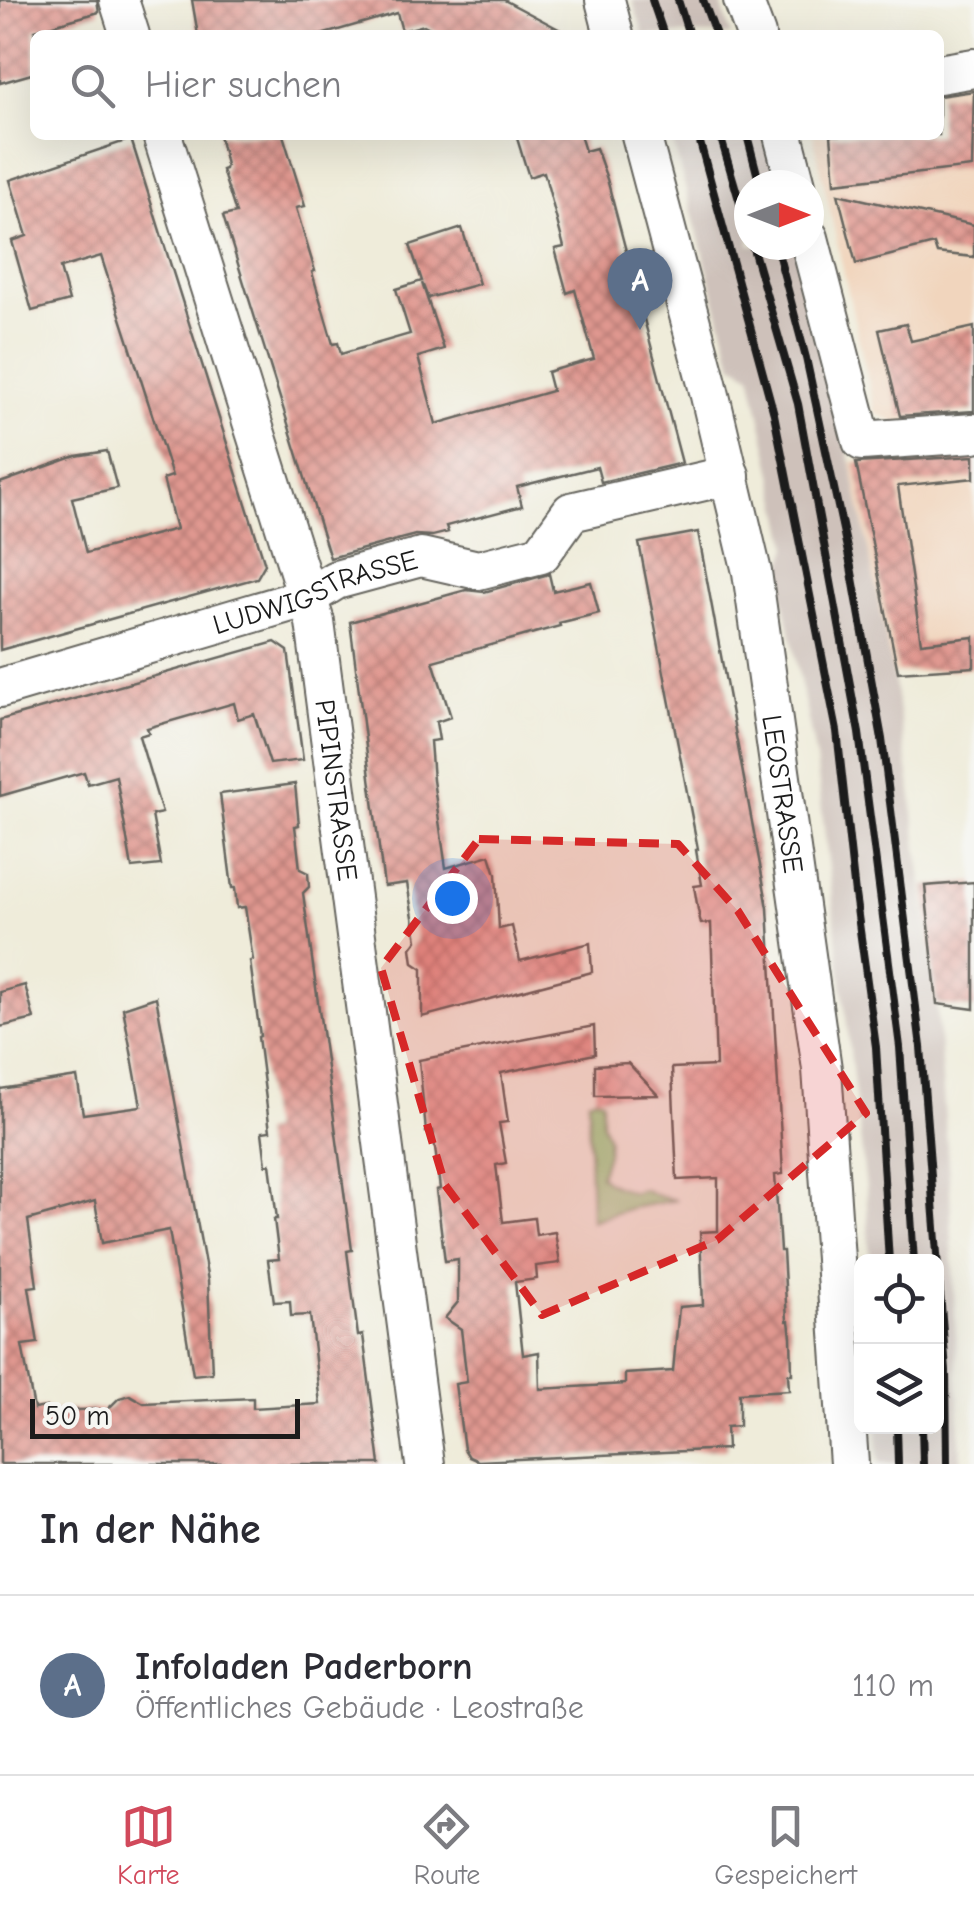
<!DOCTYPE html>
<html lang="de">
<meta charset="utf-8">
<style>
body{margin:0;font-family:"Comic Neue",sans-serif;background:#f7f7f7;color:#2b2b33}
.controls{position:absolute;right:30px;bottom:30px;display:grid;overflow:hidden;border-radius:15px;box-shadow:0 10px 40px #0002}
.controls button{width:90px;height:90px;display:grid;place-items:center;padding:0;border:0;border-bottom:2px solid #e1e1e2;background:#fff;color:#2b2b33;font:50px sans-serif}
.compass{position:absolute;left:734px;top:170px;width:90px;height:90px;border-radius:50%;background:#fff;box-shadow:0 10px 40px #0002;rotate:90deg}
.scale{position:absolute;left:30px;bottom:25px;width:270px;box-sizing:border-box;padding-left:10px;border:5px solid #1c1c1c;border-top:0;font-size:28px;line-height:35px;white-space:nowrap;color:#1c1c1c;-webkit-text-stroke:8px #f6f6f2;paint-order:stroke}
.you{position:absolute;left:452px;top:898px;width:35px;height:35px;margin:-25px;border:8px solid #fff;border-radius:50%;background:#1a73e8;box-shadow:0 0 0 15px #1a73e833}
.badge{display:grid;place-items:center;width:65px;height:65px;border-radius:50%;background:#d1495b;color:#fff;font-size:32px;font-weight:700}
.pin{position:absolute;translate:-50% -82px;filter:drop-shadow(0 2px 5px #0008)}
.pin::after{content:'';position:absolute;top:52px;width:35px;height:30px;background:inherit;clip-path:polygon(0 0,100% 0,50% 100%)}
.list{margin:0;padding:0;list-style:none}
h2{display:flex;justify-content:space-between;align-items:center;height:130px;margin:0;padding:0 40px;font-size:42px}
h2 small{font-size:32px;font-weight:400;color:#7c7c81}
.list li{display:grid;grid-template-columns:65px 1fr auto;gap:30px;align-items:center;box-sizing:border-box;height:180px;padding:0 40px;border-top:2px solid #e1e1e2}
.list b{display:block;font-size:38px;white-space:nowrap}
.list p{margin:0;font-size:32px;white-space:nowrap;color:#7c7c81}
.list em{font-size:32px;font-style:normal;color:#7c7c81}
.icon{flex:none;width:55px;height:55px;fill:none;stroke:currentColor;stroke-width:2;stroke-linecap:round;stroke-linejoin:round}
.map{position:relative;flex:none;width:974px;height:1464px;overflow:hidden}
.search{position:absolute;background:#fff;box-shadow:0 10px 40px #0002;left:30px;right:30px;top:30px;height:110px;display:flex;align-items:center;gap:25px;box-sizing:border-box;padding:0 35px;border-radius:15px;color:#7c7c81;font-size:38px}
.sheet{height:310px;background:#fff}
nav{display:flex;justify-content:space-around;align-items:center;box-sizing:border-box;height:140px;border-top:2px solid #e1e1e2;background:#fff;font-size:28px;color:#7c7c81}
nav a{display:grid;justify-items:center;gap:5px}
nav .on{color:#d1495b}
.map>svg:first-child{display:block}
</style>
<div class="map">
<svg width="974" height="1464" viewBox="0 0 974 1464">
<defs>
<pattern id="building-cross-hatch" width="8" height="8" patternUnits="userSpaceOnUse" patternTransform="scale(2.5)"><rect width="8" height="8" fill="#e09890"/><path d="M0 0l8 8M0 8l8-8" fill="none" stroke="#b57b75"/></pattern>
</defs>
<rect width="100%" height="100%" fill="#f6f6f2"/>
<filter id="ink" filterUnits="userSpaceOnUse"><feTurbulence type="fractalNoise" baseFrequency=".01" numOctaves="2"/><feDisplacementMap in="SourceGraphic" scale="20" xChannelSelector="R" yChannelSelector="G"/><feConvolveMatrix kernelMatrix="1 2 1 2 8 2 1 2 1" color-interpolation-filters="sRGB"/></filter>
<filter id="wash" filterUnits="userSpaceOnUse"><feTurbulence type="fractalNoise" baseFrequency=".0048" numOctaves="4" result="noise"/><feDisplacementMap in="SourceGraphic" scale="40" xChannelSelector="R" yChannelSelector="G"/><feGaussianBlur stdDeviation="2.25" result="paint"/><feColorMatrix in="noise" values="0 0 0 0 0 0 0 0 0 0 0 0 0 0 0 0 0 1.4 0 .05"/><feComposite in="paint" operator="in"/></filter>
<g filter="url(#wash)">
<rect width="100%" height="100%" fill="#efecda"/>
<g fill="#f1d5bd">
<polygon points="974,71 974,411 900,425 875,412 813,135 939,135 939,78"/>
<polygon points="974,445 974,669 893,674 851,462"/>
</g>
<g fill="#cec1ba">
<polygon points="632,0 720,0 731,35 644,35"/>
<polygon points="671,135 764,135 780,185 749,185 749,245 795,245 851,462 893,674 910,781 937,1008 950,1190 961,1464 879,1464 877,1427 936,1426 936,1262 870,1261 866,1188 816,759 779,576 789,547 751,374 733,364"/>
</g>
<polygon fill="#90cc80" stroke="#56744e" stroke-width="2.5" points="596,1097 602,1100 602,1123 608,1138 607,1153 600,1176 609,1183 632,1193 643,1189 658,1196 676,1200 631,1208 591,1221 588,1100"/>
<g id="blocks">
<g fill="url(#building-cross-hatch)">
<polygon points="0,0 97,0 99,12 35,30 35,73 0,83"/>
<polygon points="192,0 504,0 570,35 443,35 424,25 402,31 397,13 321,35 198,35"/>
<polygon points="974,91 972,167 835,183 831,135 939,135 939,96"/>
<polygon points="219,135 283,135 305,206 296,208 315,271 312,272 333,344 338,343 341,354 410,334 396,289 422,281 410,245 462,228 479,284 428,298 422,283 444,349 418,357 436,424 552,391 547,372 594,359 575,290 567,293 555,249 564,247 544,172 529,177 516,135 580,135 585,151 596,148 607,179 682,463 601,482 597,467 517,487 522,506 446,526 448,532 432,536 415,535 330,558 223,216 236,213 222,170 225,169 226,165"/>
<polygon points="131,139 265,564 257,578 0,650 0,483 76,456 107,451 117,488 72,498 86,553 176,529 163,479 172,476 101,256 60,268 69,301 32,311 12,241 27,236 10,180"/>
<polygon points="838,194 974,225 974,257 937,253 934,244 856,264"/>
<polygon points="906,324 911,341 974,327 974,411 900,416 879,330"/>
<polygon points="974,456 974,478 898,486 921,643 974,637 974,667 898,672 856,463"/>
<polygon points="698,532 768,908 783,1174 775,1175 780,1251 783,1251 787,1321 789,1321 791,1337 792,1374 788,1374 789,1390 739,1393 739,1426 726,1427 727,1449 478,1461 469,1457 464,1449 455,1384 467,1382 461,1329 445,1318 458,1302 458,1259 445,1261 436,1190 440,1189 433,1131 426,1132 419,1060 594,1026 595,1054 501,1073 508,1122 499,1123 506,1163 496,1165 503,1222 534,1218 536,1235 555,1232 560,1263 536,1266 537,1279 515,1282 523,1355 539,1352 540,1389 625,1384 625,1374 673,1371 679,1307 703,1305 700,1232 718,1231 718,1178 677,1180 672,1068 716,1066 711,923 701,924 698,910 694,886 702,885 696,850 698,849 639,543"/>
<polygon points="549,574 553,591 591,582 599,613 559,623 560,626 433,661 451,717 436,722 439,740 430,741 433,780 446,868 490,855 496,874 499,929 512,926 520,961 590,943 592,972 422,1017 422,969 413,963 411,948 417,940 407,883 384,886 350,622 466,590 484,592"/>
<polygon points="275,642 288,651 303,760 270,764 254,714 238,719 234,703 147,728 149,733 139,736 162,813 152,815 161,865 132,868 116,776 88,784 84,772 0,796 0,720"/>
<polygon points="295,784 299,825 295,826 300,869 308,873 309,887 303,893 352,1250 347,1251 358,1336 363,1335 380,1464 0,1464 0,1089 77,1077 83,1114 141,1106 123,1008 156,997 208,1281 212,1373 193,1375 169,1230 102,1243 95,1201 28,1220 37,1286 29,1287 38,1343 22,1345 34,1409 46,1407 47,1411 108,1409 119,1398 130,1395 144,1403 253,1398 253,1408 320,1404 310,1315 291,1316 290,1301 274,1302 268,1260 279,1259 274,1219 277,1219 270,1164 266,1165 262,1132 270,1131 258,1037 260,1036 250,961 253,960 245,907 237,908 235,888 232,888 220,794"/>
<polygon points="974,882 974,1009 937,1004 925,886"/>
<polygon points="25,985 34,1019 0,1027 0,992"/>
<polygon points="628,1063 658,1095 595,1096 595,1065"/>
</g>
</g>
</g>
<g filter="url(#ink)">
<use href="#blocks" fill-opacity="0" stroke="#66655e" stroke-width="2.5"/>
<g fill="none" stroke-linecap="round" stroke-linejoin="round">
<defs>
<g id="minor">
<polyline points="119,0 130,35"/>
<polyline points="605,0 614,35"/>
<polyline points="743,0 756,35"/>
<polyline points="939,74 974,68"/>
<path id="s1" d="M162,135L315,622L425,1464"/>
<path id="s2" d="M641,135L707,383L752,572L822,1069L849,1464"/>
<polyline points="783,135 796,185"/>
<polyline points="809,238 862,441 974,433"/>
<path id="s3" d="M0,688L308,597L336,580L421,557L478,570L541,554L571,512L730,475"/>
</g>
</defs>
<use href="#minor" stroke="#66655e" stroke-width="42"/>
<use href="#minor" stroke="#fff" stroke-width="38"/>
<g stroke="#1c1c1c" stroke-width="8">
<polyline points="652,0 664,35"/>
<polyline points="678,0 689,35"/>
<polyline points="703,0 716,35"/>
<polyline points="698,135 774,414 837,731 855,894 876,1047 889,1262"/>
<polyline points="720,135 749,234"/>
<polyline points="747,135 760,185"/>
<polyline points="752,245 798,404 859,733 900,1047 914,1262"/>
<polyline points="776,245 806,358 851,567 882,739 921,1047 946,1370 947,1464"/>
<polyline points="897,1426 898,1464"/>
<polyline points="922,1426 923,1464"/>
</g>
</g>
</g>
<path fill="#d62828" fill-opacity="0.2" stroke="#d62828" stroke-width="8" stroke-dasharray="20 12" stroke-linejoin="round" d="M479,839L678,844L738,911L866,1113L717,1240L542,1315L445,1185L381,968Z"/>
<g text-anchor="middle" stroke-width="8" stroke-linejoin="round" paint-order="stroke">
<g font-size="28" fill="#1c1c1c" stroke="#f6f6f2">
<text dy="10" stroke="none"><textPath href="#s3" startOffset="330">LUDWIGSTRASSE</textPath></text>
<text dy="10" stroke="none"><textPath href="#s1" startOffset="680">PIPINSTRASSE</textPath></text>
<text dy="10" stroke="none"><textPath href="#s2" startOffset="675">LEOSTRASSE</textPath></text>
</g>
</g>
</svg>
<div class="controls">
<button><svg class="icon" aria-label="locate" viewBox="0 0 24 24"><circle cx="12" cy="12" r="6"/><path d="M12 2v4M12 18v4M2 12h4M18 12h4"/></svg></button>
<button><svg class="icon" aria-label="layers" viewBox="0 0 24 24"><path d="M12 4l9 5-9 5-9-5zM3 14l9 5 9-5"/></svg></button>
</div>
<svg class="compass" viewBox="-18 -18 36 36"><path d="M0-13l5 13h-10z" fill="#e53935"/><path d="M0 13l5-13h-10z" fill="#7c7c81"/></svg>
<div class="scale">50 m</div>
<div class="you"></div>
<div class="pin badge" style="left:640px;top:330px;background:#5c6f8a">A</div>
<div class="search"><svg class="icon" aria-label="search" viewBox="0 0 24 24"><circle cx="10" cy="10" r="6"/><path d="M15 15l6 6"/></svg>Hier suchen</div>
</div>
<section class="sheet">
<h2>In der Nähe<small></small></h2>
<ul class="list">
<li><span class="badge" style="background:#5c6f8a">A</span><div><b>Infoladen Paderborn</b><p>Öffentliches Gebäude · Leostraße</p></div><em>110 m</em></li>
</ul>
</section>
<nav>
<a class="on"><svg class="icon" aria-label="map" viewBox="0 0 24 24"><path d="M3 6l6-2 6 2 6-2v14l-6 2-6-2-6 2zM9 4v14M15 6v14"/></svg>Karte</a>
<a><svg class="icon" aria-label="directions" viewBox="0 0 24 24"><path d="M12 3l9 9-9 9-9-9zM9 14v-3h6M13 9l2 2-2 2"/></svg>Route</a>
<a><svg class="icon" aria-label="saved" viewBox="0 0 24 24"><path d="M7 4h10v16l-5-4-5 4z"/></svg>Gespeichert</a>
</nav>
